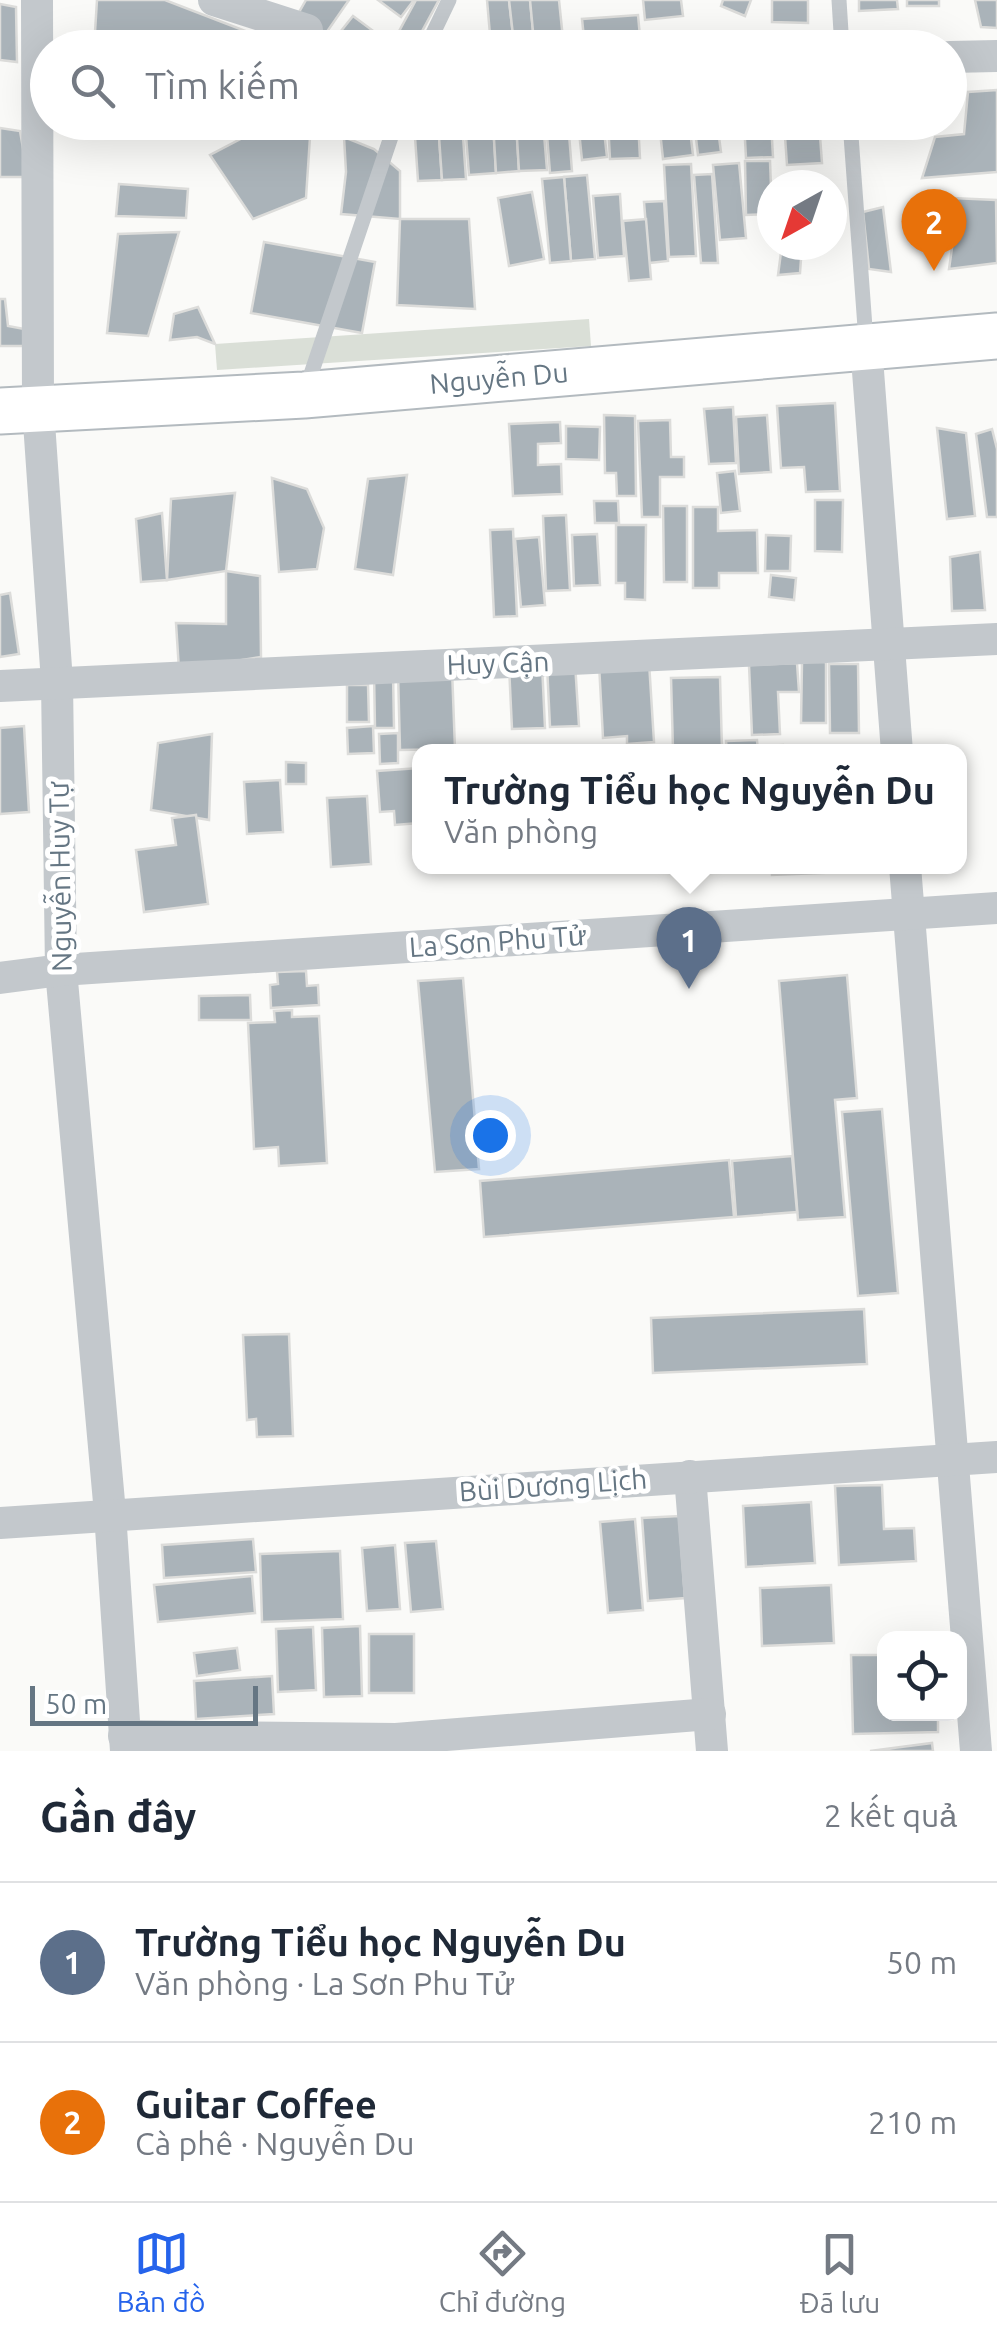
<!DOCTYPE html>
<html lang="vi">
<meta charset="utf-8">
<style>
body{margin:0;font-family:Ubuntu,sans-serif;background:#f6f6f7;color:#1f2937}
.controls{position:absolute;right:30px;bottom:30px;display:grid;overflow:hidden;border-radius:20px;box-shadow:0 10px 40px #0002}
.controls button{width:90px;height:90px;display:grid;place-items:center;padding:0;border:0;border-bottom:2px solid #e0e1e3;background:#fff;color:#1f2937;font:50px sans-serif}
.compass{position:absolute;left:757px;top:170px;width:90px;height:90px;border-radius:50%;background:#fff;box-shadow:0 10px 40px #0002;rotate:220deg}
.scale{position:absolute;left:30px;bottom:25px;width:228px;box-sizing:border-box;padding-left:10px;border:5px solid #657683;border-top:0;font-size:28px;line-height:35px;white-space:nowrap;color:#657683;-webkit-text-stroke:8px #fff;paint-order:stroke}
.you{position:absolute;left:490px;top:1135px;width:35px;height:35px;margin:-25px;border:8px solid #fff;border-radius:50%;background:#1a73e8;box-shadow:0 0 0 15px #1a73e833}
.badge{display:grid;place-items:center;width:65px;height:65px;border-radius:50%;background:#2563eb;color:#fff;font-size:32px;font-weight:700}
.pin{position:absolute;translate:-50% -82px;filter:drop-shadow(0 2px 5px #0008)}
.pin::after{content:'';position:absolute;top:52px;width:35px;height:30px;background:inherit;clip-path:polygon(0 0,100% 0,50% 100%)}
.popup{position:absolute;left:412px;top:744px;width:555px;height:130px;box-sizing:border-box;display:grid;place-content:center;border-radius:20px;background:#fff;filter:drop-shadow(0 2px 8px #0005);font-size:32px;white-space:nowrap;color:#747a83}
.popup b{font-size:38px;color:#1f2937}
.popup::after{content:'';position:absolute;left:50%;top:100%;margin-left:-20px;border:20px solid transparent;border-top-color:#fff}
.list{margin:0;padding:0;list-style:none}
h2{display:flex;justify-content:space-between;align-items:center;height:130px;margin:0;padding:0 40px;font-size:42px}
h2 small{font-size:32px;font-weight:400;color:#747a83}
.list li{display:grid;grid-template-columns:65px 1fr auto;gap:30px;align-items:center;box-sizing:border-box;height:160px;padding:0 40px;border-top:2px solid #e0e1e3}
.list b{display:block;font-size:38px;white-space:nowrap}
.list p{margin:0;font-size:32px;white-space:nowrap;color:#747a83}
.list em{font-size:32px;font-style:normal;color:#747a83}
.icon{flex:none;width:55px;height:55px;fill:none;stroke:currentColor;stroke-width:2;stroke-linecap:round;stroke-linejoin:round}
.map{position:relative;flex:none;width:997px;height:1751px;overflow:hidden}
.search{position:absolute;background:#fff;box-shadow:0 10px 40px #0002;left:30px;right:30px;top:30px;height:110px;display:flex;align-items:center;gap:25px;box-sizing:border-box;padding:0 35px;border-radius:55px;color:#747a83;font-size:38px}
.sheet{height:450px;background:#fff}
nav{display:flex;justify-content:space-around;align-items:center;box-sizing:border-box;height:140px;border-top:2px solid #e0e1e3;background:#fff;font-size:28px;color:#747a83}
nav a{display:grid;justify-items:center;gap:5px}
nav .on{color:#2563eb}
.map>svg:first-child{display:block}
</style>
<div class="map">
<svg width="997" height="1751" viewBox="0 0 997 1751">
<rect width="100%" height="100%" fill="#fafaf8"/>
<polygon fill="#dadfd7" points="589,319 591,346 217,370 215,344"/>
<g fill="#aab3b9" stroke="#dcdcda" stroke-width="2.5">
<polygon points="97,0 165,0 271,41 268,48 94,48"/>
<polygon points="306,0 349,0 324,36 298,14"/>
<polygon points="378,0 414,0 401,17"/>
<polygon points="416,0 439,0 415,44 397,35"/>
<polygon points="487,0 509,0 514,44 491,46"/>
<polygon points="509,0 530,0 534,42 514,44"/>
<polygon points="530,0 559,0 563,39 534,42"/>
<polygon points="643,0 681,0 683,16 645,20"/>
<polygon points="723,0 751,0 745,16 721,6"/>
<polygon points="772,0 808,0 808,23 772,22"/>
<polygon points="859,0 897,0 898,9 859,11"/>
<rect x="907" y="0" width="32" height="6"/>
<polygon points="975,0 997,0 997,28 981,27"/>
<polygon points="0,4 16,7 17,62 0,60"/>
<polygon points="638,15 641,48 585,48 582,19"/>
<polygon points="353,16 392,45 390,48 342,48 333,41"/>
<polygon points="997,90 997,172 922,178 935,137 964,134 968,92"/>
<polygon points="273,122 311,122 306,198 253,219 210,155"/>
<polygon points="414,122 438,122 442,180 418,181"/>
<polygon points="438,122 462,122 466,179 442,180"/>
<polygon points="465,122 493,122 496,173 469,175"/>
<polygon points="493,122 516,122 519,171 496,173"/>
<polygon points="516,122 543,122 547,170 519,171"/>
<polygon points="546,122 568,122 572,171 550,173"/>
<polygon points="578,122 603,122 607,157 582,160"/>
<polygon points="608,122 638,122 640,158 610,159"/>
<polygon points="659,122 689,122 693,155 663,159"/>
<polygon points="694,122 717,122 721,152 698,155"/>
<polygon points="744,122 771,122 773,157 746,158"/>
<polygon points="784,122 819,122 822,163 787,165"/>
<polygon points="0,128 20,131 28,177 0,177"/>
<polygon points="344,137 374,149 400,171 400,219 341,214 346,172"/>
<polygon points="745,161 770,161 772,214 746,215"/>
<polygon points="739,163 746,238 720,240 713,165"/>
<polygon points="691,164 696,256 669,257 664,165"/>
<polygon points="712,174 718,263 701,263 694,175"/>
<polygon points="587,175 595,259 571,261 564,177"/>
<polygon points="564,177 571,261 550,263 542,179"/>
<polygon points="119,184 188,189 186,218 116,216"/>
<polygon points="532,192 544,259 509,266 498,198"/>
<polygon points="620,194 624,256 598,258 593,196"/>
<polygon points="929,197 996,200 997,263 949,269 954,234 924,228"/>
<polygon points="664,201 668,261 649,263 644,202"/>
<polygon points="883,207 891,272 869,269 863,212"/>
<polygon points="400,219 469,219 475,309 397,305"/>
<polygon points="646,219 651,279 629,281 623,221"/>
<polygon points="179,232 148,336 107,333 118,234"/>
<polygon points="264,242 375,262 362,333 251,313"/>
<polygon points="782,245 802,245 800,273 778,275"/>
<polygon points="0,299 5,299 8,326 35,331 35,346 0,346"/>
<polygon points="198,307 215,344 197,337 170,340 174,314"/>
<polygon points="835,403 840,491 806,492 804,467 781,468 777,406"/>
<polygon points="733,407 736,463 709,464 704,409"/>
<polygon points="604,415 635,416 636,496 617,496 616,473 605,473"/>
<polygon points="767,415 771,472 739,474 736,417"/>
<polygon points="670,420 671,457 684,457 684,477 660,477 660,517 642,517 638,421"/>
<polygon points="560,422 561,443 538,444 538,465 561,464 562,494 513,496 509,424"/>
<polygon points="566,426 600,427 599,460 566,459"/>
<polygon points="937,428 966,433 975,516 947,519"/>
<polygon points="992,429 997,449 997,517 987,517 976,434"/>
<polygon points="735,471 740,511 721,513 717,473"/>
<polygon points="407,475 393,575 355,569 368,479"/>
<polygon points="272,478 307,489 324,528 317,569 279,572"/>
<polygon points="235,493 226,571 167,580 171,499"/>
<polygon points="815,500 843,500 842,552 815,551"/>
<polygon points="594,501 618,501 619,523 595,523"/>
<polygon points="663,506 687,506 687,582 664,582"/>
<polygon points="693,507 718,507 718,531 757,530 758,573 719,573 719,588 693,588"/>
<polygon points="162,513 167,580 141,582 136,519"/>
<polygon points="566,515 570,590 546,591 543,516"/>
<polygon points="616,525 646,525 645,600 625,599 625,583 616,583"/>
<polygon points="513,529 517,616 494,617 490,530"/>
<polygon points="597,534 600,585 574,586 572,535"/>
<polygon points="766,535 791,536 790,571 765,571"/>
<polygon points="539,537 545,605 521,607 515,539"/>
<polygon points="980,552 985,610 952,611 950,557"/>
<polygon points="226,571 260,576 261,657 179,670 176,623 226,624"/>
<polygon points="771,575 796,578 794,600 769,597"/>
<polygon points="10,593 19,654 0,657 0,595"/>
<polygon points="649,662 654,742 627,744 627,736 603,738 599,664"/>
<polygon points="802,662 826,662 826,723 801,723"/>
<polygon points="575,663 579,726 550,727 547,665"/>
<polygon points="797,663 799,692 778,692 780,734 752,735 749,665"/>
<polygon points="542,664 545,728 512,729 509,666"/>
<polygon points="829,664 858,664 859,733 830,733"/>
<polygon points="452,669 455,749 400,750 398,671"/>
<polygon points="374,673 393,673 394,728 375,728"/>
<polygon points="720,677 722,749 673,750 671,678"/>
<polygon points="347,685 368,685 369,722 347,722"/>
<polygon points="24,726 29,812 0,814 0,728"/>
<polygon points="373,726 374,753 348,754 347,728"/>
<polygon points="398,733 398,763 380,764 379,734"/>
<polygon points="212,734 209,820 151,810 158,743"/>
<polygon points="757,740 758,752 727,752 726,741"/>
<polygon points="783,745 784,752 765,752 764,746"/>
<polygon points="286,762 306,763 306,784 286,784"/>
<polygon points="419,768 419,823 395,825 394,811 380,812 377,771"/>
<polygon points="280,780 283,832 247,834 244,782"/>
<polygon points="367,796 371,864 331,867 327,798"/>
<polygon points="196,815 208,904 144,912 136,850 176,845 172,818"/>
<polygon points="772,866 868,866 868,871 772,875"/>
<polygon points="306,971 307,986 318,985 319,1005 271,1008 270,985 278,984 277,972"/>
<polygon points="847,975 857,1098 835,1100 845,1217 798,1220 779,981"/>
<polygon points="463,978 479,1169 435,1172 418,981"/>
<polygon points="250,995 251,1020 199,1020 199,996"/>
<polygon points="292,1010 292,1017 319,1016 327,1163 279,1166 278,1147 254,1149 248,1023 275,1022 274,1011"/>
<polygon points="882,1109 898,1293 858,1296 842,1112"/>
<polygon points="792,1156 797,1212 736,1217 732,1161"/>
<polygon points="729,1160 734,1217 484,1237 480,1181"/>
<polygon points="864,1309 867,1364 653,1373 651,1318"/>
<polygon points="289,1334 293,1436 257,1437 256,1419 247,1420 243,1335"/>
<polygon points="882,1485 884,1529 914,1528 916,1561 839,1565 835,1486"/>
<polygon points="811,1502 815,1563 746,1567 743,1506"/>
<polygon points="679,1516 685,1598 648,1601 642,1518"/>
<polygon points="635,1519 643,1610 608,1613 600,1522"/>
<polygon points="253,1539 256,1572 164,1578 162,1545"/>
<polygon points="436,1541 443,1609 411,1612 405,1543"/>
<polygon points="395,1545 400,1609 367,1611 362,1548"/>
<polygon points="340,1551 343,1619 262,1622 260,1554"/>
<polygon points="252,1576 255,1613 158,1622 154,1585"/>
<polygon points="831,1585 834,1643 762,1646 760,1588"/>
<polygon points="360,1626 362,1696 324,1697 322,1628"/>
<polygon points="313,1627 316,1690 278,1692 276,1629"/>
<rect x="369" y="1634" width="45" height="59"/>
<polygon points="237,1648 240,1670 197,1676 194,1653"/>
<polygon points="851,1655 884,1655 884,1714 938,1714 938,1732 853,1734"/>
<polygon points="272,1676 274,1714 196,1719 194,1681"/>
<polygon points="932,1743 933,1751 870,1751"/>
</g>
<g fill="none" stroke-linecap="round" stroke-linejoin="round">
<defs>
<polyline id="secondary" points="0,411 304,395 997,336"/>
</defs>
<use href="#secondary" stroke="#b3babf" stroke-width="49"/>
<g stroke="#c3c8cc" stroke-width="15">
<polyline points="839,0 842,48"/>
<polyline points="426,48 449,0"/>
<polyline points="850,122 866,341"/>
<polyline points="306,389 396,122"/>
</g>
<g stroke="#c3c8cc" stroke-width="32">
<polyline points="37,0 38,408 57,682 61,970 110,1513 126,1751"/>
<polyline points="214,0 307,30 302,48"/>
<polyline points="950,57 997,56"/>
<polyline points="866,345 897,752"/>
<polyline points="0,686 997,639"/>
<polyline points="905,866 976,1751"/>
<polyline points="0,978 61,970 997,908"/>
<polyline points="690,1476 712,1751"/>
<polyline points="0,1523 997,1457"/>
<polyline points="124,1736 396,1739 710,1714"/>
</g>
<use href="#secondary" stroke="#fff" stroke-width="45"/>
</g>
<g text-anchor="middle" stroke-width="10" stroke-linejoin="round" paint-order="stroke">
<g font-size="28" fill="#657683" stroke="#fff">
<text transform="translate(499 378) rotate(-5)" y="10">Nguyễn Du</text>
<text transform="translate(498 663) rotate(-2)" y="10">Huy Cận</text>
<text transform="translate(60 877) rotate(-91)" y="10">Nguyễn Huy Tự</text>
<text transform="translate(498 941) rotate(-4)" y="10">La Sơn Phu Tử</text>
<text transform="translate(553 1485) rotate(-4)" y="10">Bùi Dương Lịch</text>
</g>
</g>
</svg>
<div class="controls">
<button><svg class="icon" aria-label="locate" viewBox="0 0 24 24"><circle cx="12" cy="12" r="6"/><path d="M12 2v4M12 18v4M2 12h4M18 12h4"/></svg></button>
</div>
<svg class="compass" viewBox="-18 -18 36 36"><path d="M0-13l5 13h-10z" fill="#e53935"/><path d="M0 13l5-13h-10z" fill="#747a83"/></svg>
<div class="scale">50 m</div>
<div class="you"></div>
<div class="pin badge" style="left:689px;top:989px;background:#5c6f8a">1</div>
<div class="popup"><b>Trường Tiểu học Nguyễn Du</b>Văn phòng</div>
<div class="pin badge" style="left:934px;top:271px;background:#e8710a">2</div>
<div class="search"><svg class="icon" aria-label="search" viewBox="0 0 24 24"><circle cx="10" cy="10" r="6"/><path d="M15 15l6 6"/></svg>Tìm kiếm</div>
</div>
<section class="sheet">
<h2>Gần đây<small>2 kết quả</small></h2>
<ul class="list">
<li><span class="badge" style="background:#5c6f8a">1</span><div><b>Trường Tiểu học Nguyễn Du</b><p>Văn phòng · La Sơn Phu Tử</p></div><em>50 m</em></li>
<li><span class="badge" style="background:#e8710a">2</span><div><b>Guitar Coffee</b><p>Cà phê · Nguyễn Du</p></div><em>210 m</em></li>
</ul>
</section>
<nav>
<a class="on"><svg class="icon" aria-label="map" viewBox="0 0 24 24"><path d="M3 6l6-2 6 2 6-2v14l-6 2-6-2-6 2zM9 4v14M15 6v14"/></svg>Bản đồ</a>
<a><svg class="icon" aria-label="directions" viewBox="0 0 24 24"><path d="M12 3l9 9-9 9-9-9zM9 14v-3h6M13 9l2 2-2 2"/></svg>Chỉ đường</a>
<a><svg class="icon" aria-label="saved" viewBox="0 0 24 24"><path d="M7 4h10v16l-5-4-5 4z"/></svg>Đã lưu</a>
</nav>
